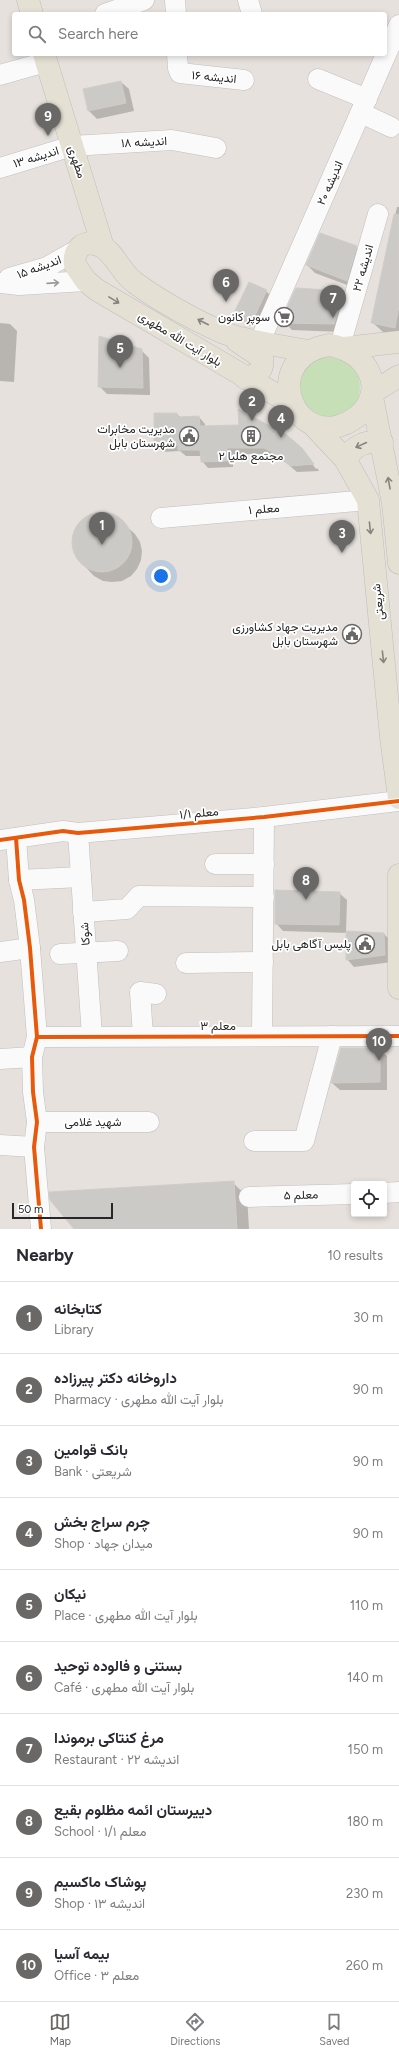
<!DOCTYPE html>
<meta charset="utf-8">
<style>
body{margin:0;font-family:Figtree,Vazirmatn,sans-serif;background:#f7f7f7;color:#2b2b33}
.controls{position:absolute;right:12px;bottom:12px;display:grid;overflow:hidden;border-radius:4px;box-shadow:0 2px 6px #0003}
.controls button{width:36px;height:36px;display:grid;place-items:center;padding:0;border:0;border-bottom:1px solid #e1e1e2;background:#fff;color:#2b2b33;font:20px sans-serif}
.scale{position:absolute;left:12px;bottom:10px;width:101px;box-sizing:border-box;padding-left:4px;border:2px solid #272727;border-top:0;font-size:11px;line-height:14px;white-space:nowrap;color:#272727;-webkit-text-stroke:3px #fff;paint-order:stroke}
.you{position:absolute;left:161px;top:576px;width:14px;height:14px;margin:-10px;border:3px solid #fff;border-radius:50%;background:#1a73e8;box-shadow:0 0 0 6px #1a73e833}
.badge{display:grid;place-items:center;width:26px;height:26px;border-radius:50%;background:#6a6866;color:#fff;font-size:13px;font-weight:700}
.pin{position:absolute;translate:-50% -33px;filter:drop-shadow(0 1px 2px #0008)}
.pin::after{content:'';position:absolute;top:21px;width:14px;height:12px;background:inherit;clip-path:polygon(0 0,100% 0,50% 100%)}
.list{margin:0;padding:0;list-style:none}
h2{display:flex;justify-content:space-between;align-items:center;height:52px;margin:0;padding:0 16px;font-size:17px}
h2 small{font-size:13px;font-weight:400;color:#7c7c81}
.list li{display:grid;grid-template-columns:26px 1fr auto;gap:12px;align-items:center;box-sizing:border-box;height:72px;padding:0 16px;border-top:1px solid #e1e1e2}
.list b{display:block;font-size:15px;white-space:nowrap}
.list p{margin:0;font-size:13px;white-space:nowrap;color:#7c7c81}
.list em{font-size:13px;font-style:normal;color:#7c7c81}
.icon{flex:none;width:22px;height:22px;fill:none;stroke:currentColor;stroke-width:2;stroke-linecap:round;stroke-linejoin:round}
.map{position:relative;flex:none;width:399px;height:1229px;overflow:hidden}
.search{position:absolute;background:#fff;box-shadow:0 2px 6px #0003;left:12px;right:12px;top:12px;height:44px;display:flex;align-items:center;gap:10px;box-sizing:border-box;padding:0 14px;border-radius:4px;color:#7c7c81;font-size:15px}
.sheet{height:772px;background:#fff}
nav{display:flex;justify-content:space-around;align-items:center;box-sizing:border-box;height:56px;border-top:1px solid #e1e1e2;background:#fff;font-size:11px;color:#7c7c81}
nav a{display:grid;justify-items:center;gap:2px}
nav .on{color:#6a6866}
.map>svg:first-child{display:block}
</style>
<div class="map">
<svg width="399" height="1229" viewBox="0 0 399 1229">
<rect width="100%" height="100%" fill="#e6e1dc"/>
<circle fill="#c7dfb7" cx="330" cy="387" r="30"/>
<g fill="#0003">
<polygon points="121,82 129,89 134,111 97,119 89,111 84,90"/>
<polygon points="397,207 399,207 399,336 383,332 372,322"/>
<polygon points="356,247 364,255 355,288 315,273 307,265"/>
<polygon points="266,291 271,296 258,325 250,326 239,317"/>
<polygon points="344,292 351,299 342,332 292,330 283,321"/>
<polygon points="0,323 10,324 17,331 14,382 0,381"/>
<polygon points="141,350 149,358 150,395 107,394 99,386"/>
<polygon points="177,414 181,418 199,417 205,424 205,427 302,450 316,469 317,468 319,471 297,472 285,462 271,454 233,454 233,467 208,468 202,461 202,456 186,456 180,451 162,452 155,445"/>
<polygon points="98,513 107,514 116,517 135,534 140,542 142,551 141,560 137,569 131,576 122,581 112,582 103,581 94,576 77,558 73,549 73,539 75,530 89,516"/>
<polygon points="339,893 347,900 346,932 384,934 392,942 392,962 354,967 347,959 347,933 283,931 276,923"/>
<polygon points="379,1049 387,1056 387,1090 340,1090 332,1083"/>
<polygon points="233,1183 247,1196 249,1229 76,1229"/>
</g>
<g fill="#cccac6" stroke="#d0cdc9">
<polygon points="121,81 126,103 88,111 83,89"/>
<polygon points="394,214 399,215 399,306 395,328 371,323"/>
<polygon points="320,233 357,246 347,281 306,265"/>
<polygon points="249,282 267,290 253,320 244,321 238,317 235,311"/>
<polygon points="296,288 344,291 334,324 283,323 281,321"/>
<polygon points="99,336 142,349 143,388 98,387"/>
<polygon points="238,409 287,435 302,448 314,464 290,466 278,455 264,448 227,448 227,461 201,462 200,450 178,450 178,445 154,446 154,413 177,413 177,417 199,416 200,426 239,425"/>
<circle cx="102" cy="542" r="30"/>
<polygon points="275,890 340,892 339,925 275,924"/>
<polygon points="346,931 384,933 385,955 346,960"/>
<polygon points="341,1048 380,1048 380,1082 331,1083"/>
<polygon points="234,1181 237,1229 74,1229 50,1200 49,1192"/>
</g>
<g fill="none" stroke-linecap="round" stroke-linejoin="round">
<defs>
<g id="minor">
<polyline points="175,0 176,14"/>
<polyline points="248,0 252,14"/>
<polyline points="105,14 144,0"/>
<polyline points="177,54 178,68 180,73 244,80"/>
<polyline points="0,75 46,62"/>
<polyline points="318,79 367,99"/>
<polyline points="361,113 391,127"/>
<polyline points="0,168 72,146 172,140 216,148"/>
<polyline points="9,278 47,267 77,250"/>
<polyline points="0,283 19,285 86,281"/>
<polyline points="260,341 399,25"/>
<polyline points="340,346 378,214"/>
<polyline points="161,518 368,500"/>
<polyline points="78,833 92,1036"/>
<polyline points="16,838 19,880 24,900 30,948 37,1037 32,1057 33,1092 37,1122 34,1147 41,1229"/>
<polyline points="0,840 63,831 78,833 264,817 399,801"/>
<polyline points="215,864 264,864"/>
<polyline points="19,880 81,877"/>
<polyline points="83,912 127,909 139,896 264,897"/>
<polyline points="0,952 30,948"/>
<polyline points="60,954 118,951"/>
<polyline points="186,963 263,962"/>
<polyline points="143,1036 140,992 156,994"/>
<polyline points="262,1036 264,817"/>
<polyline points="37,1037 399,1036"/>
<polyline points="0,1059 32,1057"/>
<polyline points="37,1122 149,1122"/>
<polyline points="254,1141 304,1141 332,1036"/>
<polyline points="0,1145 34,1147"/>
<polyline points="384,1193 399,1192"/>
<polyline points="249,1197 354,1194"/>
</g>
<g id="major">
<polyline points="28,0 32,14"/>
<polyline points="44,54 103,247"/>
<path d="M237,341L262,358C264,371 257,375 245,378"/>
<path d="M329,345C361,349 386,381 364,410C357,418 349,423 339,426C288,440 263,356 329,345Z"/>
<polyline points="345,348 399,342"/>
<polyline points="373,392 399,376"/>
<polyline points="372,397 393,503 399,563"/>
<path d="M292,404L97,290L86,281L75,265C73,251 82,239 98,245C114,250 120,272 134,282C158,300 196,321 224,333C249,342 282,346 308,351"/>
<polyline points="312,424 345,459 368,500 391,737 399,798"/>
<path d="M345,459C355,445 365,441 382,442"/>
<polyline points="399,875 399,988"/>
</g>
</defs>
<use href="#minor" stroke="#c0bebe" stroke-width="21"/>
<use href="#major" stroke="#bfbdbb" stroke-width="23"/>
<use href="#minor" stroke="#fbfafa" stroke-width="20"/>
<use href="#major" stroke="#e4e0d3" stroke-width="22"/>
<defs>
<g id="cycleway">
<polyline points="16,838 19,880 24,900 30,948 37,1037 32,1057 33,1092 37,1122 34,1147 41,1229"/>
<polyline points="0,840 63,831 78,833 264,817 399,801"/>
<polyline points="37,1037 399,1036"/>
</g>
</defs>
<use href="#cycleway" stroke="#fff" stroke-width="6"/>
<use href="#cycleway" stroke="#e8590c" stroke-width="4"/>
</g>
<defs><path id="oneway-shaft" d="M-6 0H5M1.5-3L5.5 0L1.5 3" fill="none" stroke-width="1.6" stroke-linecap="round" stroke-linejoin="round"/></defs>
<use stroke="#9c9b9b" href="#oneway-shaft" transform="translate(53 283) rotate(-4)"/>
<g stroke="#86847d">
<use href="#oneway-shaft" transform="translate(114 300) rotate(31)"/>
<use href="#oneway-shaft" transform="translate(203 322) rotate(-153)"/>
<use href="#oneway-shaft" transform="translate(361 445) rotate(155)"/>
<use href="#oneway-shaft" transform="translate(389 483) rotate(-100)"/>
<use href="#oneway-shaft" transform="translate(370 528) rotate(84)"/>
<use href="#oneway-shaft" transform="translate(383 657) rotate(84)"/>
</g>
<defs>
<symbol id="supermarket-ring" viewBox="-11 -11 22 22"><circle r="9.5" fill="#fff" stroke="#6a6866" stroke-width="1.5"/><path d="M-6-5.5h2.5l.6 2H6L4.5 2H-2.5L-4.4-4H-6ZM-1.5 3.2a1.3 1.3 0 1 0 .1 0ZM3 3.2a1.3 1.3 0 1 0 .1 0Z" fill="#6a6866"/></symbol>
<symbol id="civic-ring" viewBox="-11 -11 22 22"><circle r="9.5" fill="#fff" stroke="#6a6866" stroke-width="1.5"/><path d="M-.6-6.5H3V-4.5H.6V-3L4-1V1h2V6H-6V1h2V-1L-.6-3ZM-1.2 2.5V6h2.4V2.5Z" fill="#6a6866"/></symbol>
<symbol id="building-ring" viewBox="-11 -11 22 22"><circle r="9.5" fill="#fff" stroke="#6a6866" stroke-width="1.5"/><path d="M-4-6H4V6H1V3H-1V6H-4ZM-2.5-4.3h1.7v1.8h-1.7ZM.8-4.3h1.7v1.8H.8ZM-2.5-1h1.7V.8h-1.7ZM.8-1h1.7V.8H.8Z" fill="#6a6866"/></symbol>
</defs>
<g fill-rule="evenodd">
<use href="#supermarket-ring" x="273" y="306" width="22" height="22"/>
<use href="#civic-ring" x="178" y="425" width="22" height="22"/>
<use href="#building-ring" x="240" y="425" width="22" height="22"/>
<use href="#civic-ring" x="341" y="623" width="22" height="22"/>
<use href="#civic-ring" x="354" y="933" width="22" height="22"/>
</g>
<g text-anchor="middle" stroke-width="3.5" stroke-linejoin="round" paint-order="stroke">
<g font-size="12" fill="#272727" stroke="#fff">
<text transform="translate(214 77) rotate(5)" y="4">اندیشه ۱۶</text>
<text transform="translate(144 142) rotate(-3)" y="4">اندیشه ۱۸</text>
<text transform="translate(36 157) rotate(-17)" y="4">اندیشه ١٣</text>
<text transform="translate(77 162) rotate(72)" y="4">مطهری</text>
<text transform="translate(330 183) rotate(-66)" y="4">اندیشه ۲۰</text>
<text transform="translate(39 267) rotate(-20)" y="4">اندیشه ۱۵</text>
<text transform="translate(363 268) rotate(-74)" y="4">اندیشه ۲۲</text>
<text transform="translate(180 339) rotate(31)" y="4">بلوار آیت الله مطهری</text>
<text transform="translate(264 509) rotate(-5)" y="4">معلم ۱</text>
<text transform="translate(378 602) rotate(-96)" y="4">شریعتی</text>
<text transform="translate(199 813) rotate(-5)" y="4">معلم ۱/۱</text>
<text transform="translate(85 934) rotate(-94)" y="4">شوکا</text>
<text x="218" y="1030">معلم ۳</text>
<text x="93" y="1126">شهید غلامی</text>
<text transform="translate(301 1195) rotate(-2)" y="4">معلم ۵</text>
</g>
<g font-size="12" fill="#272727" stroke="#fff" text-anchor="end">
<text x="270" y="321">سوپر کانون</text>
<text x="175" y="433">مدیریت مخابرات<tspan x="175" dy="14">شهرستان بابل</tspan></text>
<text x="251" y="460" text-anchor="middle">مجتمع هلیا ۲</text>
<text x="338" y="631">مدیریت جهاد کشاورزی<tspan x="338" dy="14">شهرستان بابل</tspan></text>
<text x="351" y="948">پلیس آگاهی بابل</text>
</g>
</g>
</svg>
<div class="controls">
<button><svg class="icon" aria-label="locate" viewBox="0 0 24 24"><circle cx="12" cy="12" r="6"/><path d="M12 2v4M12 18v4M2 12h4M18 12h4"/></svg></button>
</div>
<div class="scale">50 m</div>
<div class="you"></div>
<div class="pin badge" style="left:102px;top:545px">1</div>
<div class="pin badge" style="left:252px;top:421px">2</div>
<div class="pin badge" style="left:342px;top:553px">3</div>
<div class="pin badge" style="left:281px;top:438px">4</div>
<div class="pin badge" style="left:120px;top:368px">5</div>
<div class="pin badge" style="left:226px;top:302px">6</div>
<div class="pin badge" style="left:333px;top:318px">7</div>
<div class="pin badge" style="left:306px;top:900px">8</div>
<div class="pin badge" style="left:48px;top:136px">9</div>
<div class="pin badge" style="left:379px;top:1061px">10</div>
<div class="search"><svg class="icon" aria-label="search" viewBox="0 0 24 24"><circle cx="10" cy="10" r="6"/><path d="M15 15l6 6"/></svg>Search here</div>
</div>
<section class="sheet">
<h2>Nearby<small>10 results</small></h2>
<ul class="list">
<li><span class="badge">1</span><div><b>کتابخانه</b><p>Library</p></div><em>30 m</em></li>
<li><span class="badge">2</span><div><b>داروخانه دکتر پیرزاده</b><p>Pharmacy · بلوار آیت الله مطهری</p></div><em>90 m</em></li>
<li><span class="badge">3</span><div><b>بانک قوامین</b><p>Bank · شریعتی</p></div><em>90 m</em></li>
<li><span class="badge">4</span><div><b>چرم سراج بخش</b><p>Shop · میدان جهاد</p></div><em>90 m</em></li>
<li><span class="badge">5</span><div><b>نیکان</b><p>Place · بلوار آیت الله مطهری</p></div><em>110 m</em></li>
<li><span class="badge">6</span><div><b>بستنی و فالوده توحید</b><p>Café · بلوار آیت الله مطهری</p></div><em>140 m</em></li>
<li><span class="badge">7</span><div><b>مرغ کنتاکی برموندا</b><p>Restaurant · اندیشه ۲۲</p></div><em>150 m</em></li>
<li><span class="badge">8</span><div><b>دییرستان ائمه مظلوم بقیع</b><p>School · معلم ۱/۱</p></div><em>180 m</em></li>
<li><span class="badge">9</span><div><b>پوشاک ماکسیم</b><p>Shop · اندیشه ١٣</p></div><em>230 m</em></li>
<li><span class="badge">10</span><div><b>بیمه آسیا</b><p>Office · معلم ۳</p></div><em>260 m</em></li>
</ul>
</section>
<nav>
<a class="on"><svg class="icon" aria-label="map" viewBox="0 0 24 24"><path d="M3 6l6-2 6 2 6-2v14l-6 2-6-2-6 2zM9 4v14M15 6v14"/></svg>Map</a>
<a><svg class="icon" aria-label="directions" viewBox="0 0 24 24"><path d="M12 3l9 9-9 9-9-9zM9 14v-3h6M13 9l2 2-2 2"/></svg>Directions</a>
<a><svg class="icon" aria-label="saved" viewBox="0 0 24 24"><path d="M7 4h10v16l-5-4-5 4z"/></svg>Saved</a>
</nav>
